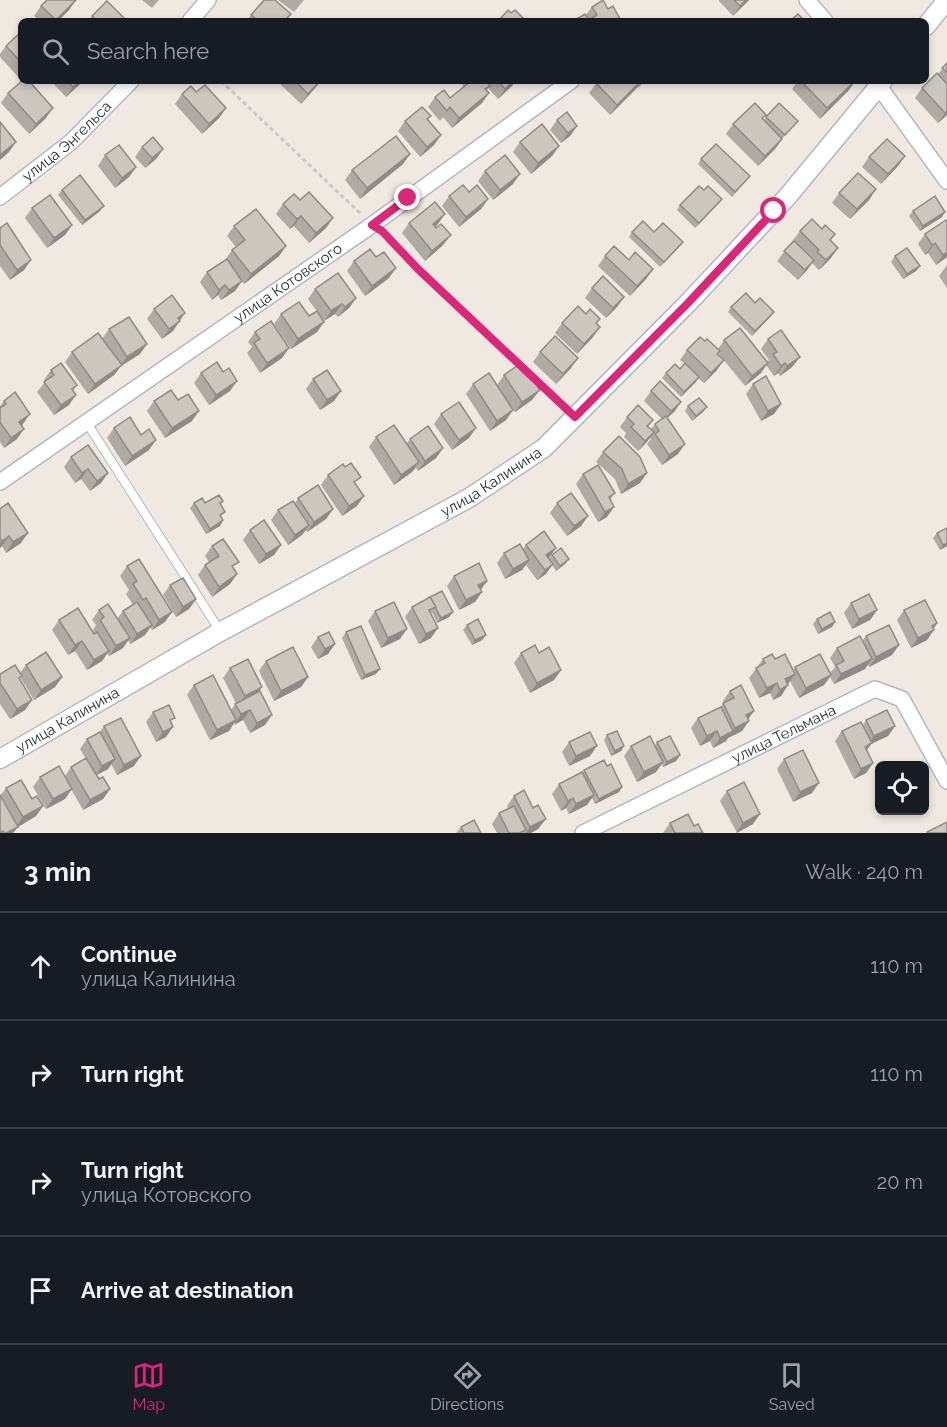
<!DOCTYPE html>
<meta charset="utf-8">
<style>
body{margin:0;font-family:Raleway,sans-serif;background:#20242c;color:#f1f3f6}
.controls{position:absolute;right:18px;bottom:18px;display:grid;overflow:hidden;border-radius:9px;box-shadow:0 3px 9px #0003}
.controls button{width:54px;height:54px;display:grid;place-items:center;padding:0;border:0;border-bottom:2px solid #363941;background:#171b24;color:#f1f3f6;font:30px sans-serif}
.stop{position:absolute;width:18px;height:18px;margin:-14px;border:4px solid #db2777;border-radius:50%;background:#fff}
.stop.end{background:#db2777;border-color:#fff;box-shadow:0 2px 6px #0008}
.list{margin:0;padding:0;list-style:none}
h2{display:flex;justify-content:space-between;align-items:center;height:78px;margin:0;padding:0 24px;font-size:26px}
h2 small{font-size:20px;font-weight:400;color:#9ea1a6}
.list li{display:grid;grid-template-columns:39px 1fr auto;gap:18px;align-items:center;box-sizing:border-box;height:108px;padding:0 24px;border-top:2px solid #363941}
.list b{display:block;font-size:22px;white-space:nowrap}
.list p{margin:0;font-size:20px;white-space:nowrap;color:#9ea1a6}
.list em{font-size:20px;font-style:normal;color:#9ea1a6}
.icon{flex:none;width:33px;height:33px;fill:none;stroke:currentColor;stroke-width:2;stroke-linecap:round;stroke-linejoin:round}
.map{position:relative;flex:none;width:947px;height:833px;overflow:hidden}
.search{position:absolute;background:#171b24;box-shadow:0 3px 9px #0003;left:18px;right:18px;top:18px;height:66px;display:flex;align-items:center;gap:15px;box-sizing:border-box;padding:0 21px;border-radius:9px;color:#9ea1a6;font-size:22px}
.sheet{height:510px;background:#171b24}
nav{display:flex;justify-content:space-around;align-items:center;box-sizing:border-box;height:84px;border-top:2px solid #363941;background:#171b24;font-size:16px;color:#9ea1a6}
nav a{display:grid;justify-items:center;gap:3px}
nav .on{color:#db2777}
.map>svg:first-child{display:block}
</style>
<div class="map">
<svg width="947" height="833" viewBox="0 0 947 833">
<rect width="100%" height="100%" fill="#efe9e1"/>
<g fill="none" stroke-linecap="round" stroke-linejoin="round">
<defs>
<polyline id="service" points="87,423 220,631"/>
<g id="minor">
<polyline points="807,0 825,21"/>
<polyline points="190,21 208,0"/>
<polyline points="875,81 947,181"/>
<path id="s1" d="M0,197L71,142L131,81"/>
<path id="s2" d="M0,482L372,225L571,81"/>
<path id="s3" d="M583,833L875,689L902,699L947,781"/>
</g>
<g id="tertiary">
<polyline points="926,26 947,0"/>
<path id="s4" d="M0,759L220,632L469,498L544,448L688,303L788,196L883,81"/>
</g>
</defs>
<use href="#service" stroke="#b4b7c1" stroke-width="10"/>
<use href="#minor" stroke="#b4b7c1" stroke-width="18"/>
<use href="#tertiary" stroke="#b4b7c1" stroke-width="21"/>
<g stroke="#c9c9c9" stroke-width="3" stroke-dasharray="4.5 3" stroke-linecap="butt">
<polyline points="221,81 361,214"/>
<polyline points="384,234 418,269 563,406"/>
</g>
<use href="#service" stroke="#fff" stroke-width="8"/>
<use href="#minor" stroke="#fff" stroke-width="15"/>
<use href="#tertiary" stroke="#fff" stroke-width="18"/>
</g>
<g fill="#afaba4">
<polygon points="142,0 159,0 152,8"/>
<polygon points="278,0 304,0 294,12"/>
<polygon points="719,0 749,0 733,16 719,1"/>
<polygon points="41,6 69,10 58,21 40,21 34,16"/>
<polygon points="592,7 608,9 621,21 573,21 586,15"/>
<polygon points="291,14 286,21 247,21 251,15"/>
<polygon points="92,16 123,21 88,21"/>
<polygon points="21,32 21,80 0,57 0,54 6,46"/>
<polygon points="947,63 947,115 938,123 915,98 922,88 938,74"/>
<polygon points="51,81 82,81 79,85 66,97"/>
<polygon points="277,81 321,81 301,104"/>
<polygon points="462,81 515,81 512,86 498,99 488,88 482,103 452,128 443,117 440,121 428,107 435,97 450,98 464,87 461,83"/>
<polygon points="598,81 645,81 638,88 637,87 610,115 589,93"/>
<polygon points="798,81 855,81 849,90 820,119 792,89"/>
<polygon points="196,92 226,108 219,118 202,134 175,104 182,94"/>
<polygon points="8,93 46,118 29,134 1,103"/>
<polygon points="431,116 428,120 441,135 434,145 420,157 398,131 405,121"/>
<polygon points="766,117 798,121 782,139 775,149 758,166 726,134 733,124 763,119 764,120"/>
<polygon points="557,120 577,126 570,136 561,143 550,130"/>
<polygon points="520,142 559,146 552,156 531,174 513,152"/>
<polygon points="142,147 163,149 156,159 145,168 135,157"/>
<polygon points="105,155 136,167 129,177 115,188 98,166"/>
<polygon points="905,156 898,166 881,184 862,167 869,157"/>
<polygon points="701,159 746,181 732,197 698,164"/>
<polygon points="403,164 360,199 345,180 352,170"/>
<polygon points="485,171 513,184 493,200 478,181"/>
<polygon points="876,189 869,200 850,219 832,203 839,193"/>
<polygon points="62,190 100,211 82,225 58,195"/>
<polygon points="469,192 488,199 481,209 459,227 442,206 449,196"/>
<polygon points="300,200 326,228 309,243 294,226 290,229 276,214 283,204"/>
<polygon points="718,204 695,228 677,210 680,205"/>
<polygon points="32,208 72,225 65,235 47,248 25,218"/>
<polygon points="913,211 942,217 920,231 909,216"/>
<polygon points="946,220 947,257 936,265 928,253 925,255 918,244 925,234"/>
<polygon points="409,223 438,224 435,227 443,245 425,261 402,233"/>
<polygon points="234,226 286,246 279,256 244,284 242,281 235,291 221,300 218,295 212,300 200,282 207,272 225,260 232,250 236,247 227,236"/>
<polygon points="0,228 31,260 24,270 10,280 0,266"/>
<polygon points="822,229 835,234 830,241 831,258 819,270 812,263 807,270 798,280 777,261 800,231"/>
<polygon points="632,232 654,232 683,242 660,267 629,237"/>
<polygon points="605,256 629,260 653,269 646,279 630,296 598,266"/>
<polygon points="895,256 920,266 916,271 903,279 891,262"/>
<polygon points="376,257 389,278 365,296 347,271 354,261"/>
<polygon points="947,265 947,288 939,276"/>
<polygon points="592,288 624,297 617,307 606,318 585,298"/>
<polygon points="315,289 356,298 349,308 338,317 335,314 324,321 308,299"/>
<polygon points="755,303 774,312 770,317 752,336 728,312 731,307"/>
<polygon points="154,309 180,320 173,331 162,339 147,319"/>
<polygon points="281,314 309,316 324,322 317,332 291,349 274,324"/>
<polygon points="562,323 597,324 593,337 577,354 555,333"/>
<polygon points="109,329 140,354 121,366 114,375 88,394 65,362 72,352 102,339"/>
<polygon points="255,332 289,348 282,358 260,373 247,353 252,347 248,342"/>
<polygon points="768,339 800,357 792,367 780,376 778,373 774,376 766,365 761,373 745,386 718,353 717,370 704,383 698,378 681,397 662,378 666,373 680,369 685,364 680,360 687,350 705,341 718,349 724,340 767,362 769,360 761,349"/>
<polygon points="540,352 571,368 556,384 533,362"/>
<polygon points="51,370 77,385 73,391 69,405 54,415 37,392 45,382 44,380"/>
<polygon points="201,373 230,391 209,405 194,383"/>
<polygon points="504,375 532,400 515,412 505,398 513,410 506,420 490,431 466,394 473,384 497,385"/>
<polygon points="313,379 341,391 334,401 320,410 306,389"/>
<polygon points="753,384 781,404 774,414 761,421 746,394"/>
<polygon points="651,391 681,402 674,412 667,418 678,454 662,465 647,444 651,439 650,438 638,451 624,437 626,433 620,427 627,417 653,420 648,427 651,429 655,424 662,419 644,401"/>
<polygon points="4,401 23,424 21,425 17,439 4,448 0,442 0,406"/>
<polygon points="154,401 192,421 165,438 147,411"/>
<polygon points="688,406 707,407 703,412 692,421 685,411"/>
<polygon points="441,414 469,438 452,450 434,424"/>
<polygon points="114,428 141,435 149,450 125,466 107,438"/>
<polygon points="376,437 407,443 410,439 443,448 436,458 418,471 416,468 412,472 394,485 369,447"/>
<polygon points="603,452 640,483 621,494 615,479 596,462"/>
<polygon points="71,457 108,473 101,483 90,491 81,479 75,483 64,467"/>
<polygon points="583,474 615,493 610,500 607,517 598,522 576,484"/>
<polygon points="328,475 356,484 357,506 342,516 321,485"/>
<polygon points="298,498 333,509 326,519 307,532 306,530 302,535 288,545 271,520 278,510 295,503"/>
<polygon points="223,501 221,505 221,517 223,520 220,526 206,534 190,508 194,503 205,503"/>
<polygon points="557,503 588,516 581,526 567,536 550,513"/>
<polygon points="0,509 21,543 6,553 2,546 0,548"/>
<polygon points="947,528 947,546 940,550 933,538 937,533"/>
<polygon points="250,530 281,545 274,555 259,564 243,540"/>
<polygon points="526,545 549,559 552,555 569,559 565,564 556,571 552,565 546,574 537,580 526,565 522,570 505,579 497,563 504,553 523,549"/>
<polygon points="212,546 234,569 237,574 230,584 212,597 198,575 205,565 209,562 205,556"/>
<polygon points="127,566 165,622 152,630 150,627 145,635 130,644 128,640 123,648 109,656 107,653 102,661 87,670 75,651 68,655 52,630 59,620 94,634 93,630 96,625 92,620 99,610 117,619 123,611 133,605 126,594 129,590 120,576"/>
<polygon points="454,576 481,590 475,602 459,610 447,586"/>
<polygon points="170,585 196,599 189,609 176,617 163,595"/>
<polygon points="442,591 453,612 449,617 437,623 432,612 431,614 431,638 419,644 405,617 412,607"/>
<polygon points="851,603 877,610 870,620 852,629 844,613"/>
<polygon points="904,610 937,623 927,640 911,648 897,620"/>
<polygon points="375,611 400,639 381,648 368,621"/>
<polygon points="817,619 835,622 832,627 818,634 813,624"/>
<polygon points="467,625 486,635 482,640 472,645 463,630"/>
<polygon points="346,632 376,674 361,680 342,638"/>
<polygon points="866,636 892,655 869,667 868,664 865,669 834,684 830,677 824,685 799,698 790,681 788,684 788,685 781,696 773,700 770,693 759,698 749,678 763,659 775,659 793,670 795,667 830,673 835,667 830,658 837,648 862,641"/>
<polygon points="318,637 335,644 328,654 318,659 311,647"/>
<polygon points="521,653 539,653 561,670 554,680 530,693 514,663"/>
<polygon points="266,661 308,677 301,687 274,701 259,671"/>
<polygon points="26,665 62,677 55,687 34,700 20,677 19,679 32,700 25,710 10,719 0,704 0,674 20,673"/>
<polygon points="230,668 262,687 259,691 265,725 250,733 243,720 233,724 229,731 210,740 187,695 194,685 231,710 236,703 223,678"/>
<polygon points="730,691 748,719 742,731 728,738 726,741 713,748 710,741 700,746 691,728 698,718 720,707 724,703 723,701"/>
<polygon points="153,712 172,723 166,737 156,742 146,722"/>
<polygon points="866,720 895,726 888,736 871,744 867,750 873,763 866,773 854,779 835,741 842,731 863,725"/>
<polygon points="104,726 134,766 117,775 111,764 108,769 96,775 99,779 110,789 103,799 83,810 71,789 65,799 46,809 33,787 40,777 65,776 71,767 86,759 80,749 87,739 100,732"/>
<polygon points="607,735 624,746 621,751 611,756 604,740"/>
<polygon points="569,742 590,756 569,766 562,752"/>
<polygon points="657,742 680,755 676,761 663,767 662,764 656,772 637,782 624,756 631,746 655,745"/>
<polygon points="784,759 812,793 793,802 777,769"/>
<polygon points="607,766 622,787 619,792 595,804 592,798 587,805 569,814 566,808 561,811 552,794 559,784 582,772 584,770"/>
<polygon points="6,788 32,799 43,806 36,816 18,827 13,833 0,833 0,796"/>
<polygon points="727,791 753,824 737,833 720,801"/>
<polygon points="514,796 538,829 531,833 497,833 492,824 499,813 508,809 507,806"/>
<polygon points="670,823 694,826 703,833 663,833"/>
<polygon points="461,827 481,833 456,833"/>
</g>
<g fill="#8e8b86">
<polygon points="76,0 69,10 58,21 55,21"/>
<polygon points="746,0 749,0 733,16 740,6"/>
<polygon points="80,81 82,81 79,85 66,97 73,87"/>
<polygon points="320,81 321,81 316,87 301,104 308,94"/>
<polygon points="513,81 515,81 512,86 498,99 505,89"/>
<polygon points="642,81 635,90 610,115 617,105"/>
<polygon points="855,81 849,90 820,119 827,108"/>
<polygon points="489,93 482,103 452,128 459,118"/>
<polygon points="53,108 46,118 29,134 36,124"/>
<polygon points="226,108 219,118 202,134 209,124"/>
<polygon points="947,111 947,115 938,123 945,113"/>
<polygon points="577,126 570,136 561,143 568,133"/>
<polygon points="441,135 434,145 420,157 427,147"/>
<polygon points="782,139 775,149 758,166 765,156"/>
<polygon points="16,142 9,152 0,160 0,155"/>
<polygon points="559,146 552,156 531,174 538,163"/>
<polygon points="163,149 156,159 145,168 152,158"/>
<polygon points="410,154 403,164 360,199 367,188"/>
<polygon points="905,156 898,166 881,184 888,174"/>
<polygon points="136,167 129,177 115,188 122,178"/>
<polygon points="520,174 513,184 493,200 500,190"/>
<polygon points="876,189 869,200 850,219 857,209"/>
<polygon points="488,199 481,209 459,227 466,217"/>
<polygon points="722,199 718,204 695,228 699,223"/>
<polygon points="104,206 100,211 82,225 85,220"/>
<polygon points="945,212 942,217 920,231 923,226"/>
<polygon points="445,214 438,224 426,234 433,224"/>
<polygon points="301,216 294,226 290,229 297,219"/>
<polygon points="333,218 326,228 309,243 316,233"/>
<polygon points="72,225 65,235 47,248 54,238"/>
<polygon points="451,235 443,245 425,261 432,251"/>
<polygon points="683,242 679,247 660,267 664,262"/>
<polygon points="935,243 928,253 925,255 932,245"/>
<polygon points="286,246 279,256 244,284 251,274"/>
<polygon points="838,248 831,258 819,270 826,260"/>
<polygon points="947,252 947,257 936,265 943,255"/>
<polygon points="31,260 24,270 10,280 17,270"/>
<polygon points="814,260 807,270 798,280 805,270"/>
<polygon points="920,266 916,271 903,279 907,274"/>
<polygon points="396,268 389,278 365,296 372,286"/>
<polygon points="653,269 646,279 630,296 637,286"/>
<polygon points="242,281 235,291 221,300 229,290"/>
<polygon points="225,285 218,295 212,300 219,290"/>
<polygon points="624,297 617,307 606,318 613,308"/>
<polygon points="356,298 349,308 338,317 345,307"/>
<polygon points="342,304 335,314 324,321 331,311"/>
<polygon points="774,312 770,317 752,336 755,331"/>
<polygon points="185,313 173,331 162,339 178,318"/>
<polygon points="324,322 317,332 291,349 298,339"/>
<polygon points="600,327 593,337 577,354 584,344"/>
<polygon points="147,344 140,354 121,366 114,375 88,394 95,384 120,366 127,357"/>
<polygon points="289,348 282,358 260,373 267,363"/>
<polygon points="800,357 792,367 780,376 787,366"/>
<polygon points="578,358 571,368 556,384 563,374"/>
<polygon points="724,360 717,370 704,383 711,373"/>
<polygon points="768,363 761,373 745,386 752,376"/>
<polygon points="785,363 778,373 774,376 781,366"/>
<polygon points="699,377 696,382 681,397 684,392"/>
<polygon points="237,381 230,391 209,405 216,395"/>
<polygon points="540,390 532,400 515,412 522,402"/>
<polygon points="341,391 334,401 320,410 327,400"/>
<polygon points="76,395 69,405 54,415 61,405"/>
<polygon points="681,402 674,412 664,421 671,411"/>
<polygon points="781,404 774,414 761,421 768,411"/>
<polygon points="707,407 703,412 692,421 696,416"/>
<polygon points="513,410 506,420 490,431 497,421"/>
<polygon points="199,411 192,421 165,438 172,428"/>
<polygon points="30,414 23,424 12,432 19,422"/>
<polygon points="476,428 469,438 452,450 459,440"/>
<polygon points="24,429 17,439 4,448 11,438"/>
<polygon points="654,432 647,442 638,451 645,441"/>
<polygon points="156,440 149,450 125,466 132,456"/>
<polygon points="685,444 678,454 662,465 669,455"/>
<polygon points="443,448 436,458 418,471 425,461"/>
<polygon points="419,462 412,472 394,485 401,475"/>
<polygon points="88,469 81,479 75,483 82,473"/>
<polygon points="108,473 101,483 90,491 97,481"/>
<polygon points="647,473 640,483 621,494 628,484"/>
<polygon points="364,496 357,506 342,516 349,506"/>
<polygon points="614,507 607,517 598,522 605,512"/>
<polygon points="333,509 326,519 307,532 314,522"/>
<polygon points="588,516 581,526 567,536 574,526"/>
<polygon points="223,520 220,526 206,534 210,529"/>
<polygon points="309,525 302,535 288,545 295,535"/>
<polygon points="28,533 21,543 6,553 13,542"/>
<polygon points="9,536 2,546 0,548 0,543 2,541"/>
<polygon points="947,543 947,546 940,550 943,545"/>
<polygon points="281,545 274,555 259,564 266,554"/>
<polygon points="556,548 549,558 539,565 546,555"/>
<polygon points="569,559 565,564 556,571 560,566"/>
<polygon points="529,560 522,570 505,579 513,569"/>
<polygon points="553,564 546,574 537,580 545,570"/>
<polygon points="237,574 230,584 212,597 219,587"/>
<polygon points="487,581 480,591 478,585"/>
<polygon points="482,592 475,602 459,610 466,600"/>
<polygon points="196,599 189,609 176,617 183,607"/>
<polygon points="877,610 870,620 852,629 859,619"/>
<polygon points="172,612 165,622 152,630 159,620"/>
<polygon points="453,612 449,617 437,623 441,618"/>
<polygon points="835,622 832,627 818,634 822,629"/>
<polygon points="937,623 931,631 934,630 927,640 911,648 918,638 932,626"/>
<polygon points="152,625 145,635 130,644 137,634"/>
<polygon points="438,628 431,638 419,644 426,634"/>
<polygon points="407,629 400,639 381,648 388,638"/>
<polygon points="486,635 482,640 472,645 475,640"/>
<polygon points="130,638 123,648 109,656 116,646"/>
<polygon points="82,641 75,651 68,655 75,645"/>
<polygon points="335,644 328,654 318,659 325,649"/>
<polygon points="899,645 892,655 869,667 876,657"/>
<polygon points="109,651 102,661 87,670 94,660"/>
<polygon points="872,659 865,669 834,684 841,674"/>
<polygon points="380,669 376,674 361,680 365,675"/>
<polygon points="561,670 554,680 530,693 537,683"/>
<polygon points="795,674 788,684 778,689 785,679"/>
<polygon points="831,675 824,685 799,698 806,688"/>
<polygon points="62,677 55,687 34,700 41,690"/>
<polygon points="308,677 301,687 274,701 281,691"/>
<polygon points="777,683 770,693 759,698 767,688"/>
<polygon points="788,685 781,696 773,700 780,690"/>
<polygon points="262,687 255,697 237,706 245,696"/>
<polygon points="32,700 25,710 10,719 17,709"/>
<polygon points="250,710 243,720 234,725 241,714"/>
<polygon points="754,711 747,721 746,715"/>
<polygon points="272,715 265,725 250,733 257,723"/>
<polygon points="236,720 229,731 210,740 217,730"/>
<polygon points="749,721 742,731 728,738 735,728"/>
<polygon points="895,726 888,736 871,744 865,753 865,747 868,745 874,736"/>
<polygon points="173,727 166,737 156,742 163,732"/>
<polygon points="717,731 710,741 700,746 707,736"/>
<polygon points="733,731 726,741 713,748 720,738"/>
<polygon points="597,746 590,756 569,766 576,756"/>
<polygon points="624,746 621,751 611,756 615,751"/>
<polygon points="680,755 676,761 663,767 667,762"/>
<polygon points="141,756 134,766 117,775 124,765"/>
<polygon points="115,759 108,769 95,776 102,766"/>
<polygon points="663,762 656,772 637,782 644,772"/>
<polygon points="873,763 866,773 854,779 861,769"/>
<polygon points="819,783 812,793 793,802 800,792"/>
<polygon points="622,787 619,792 595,804 599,799"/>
<polygon points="72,789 65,799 46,809 53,799"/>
<polygon points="110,789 103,799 83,810 90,800"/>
<polygon points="594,795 587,805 569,814 576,804"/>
<polygon points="573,798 566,808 561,811 568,801"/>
<polygon points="43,806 36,816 18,827 13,833 6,833 16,827 23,817"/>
<polygon points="760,814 753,824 736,833 743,823"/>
<polygon points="546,819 538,829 531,833 526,833 530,827"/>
</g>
<g fill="#cbc7bf" stroke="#8e8b86" stroke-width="1.5">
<polygon points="47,0 76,0 56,20 41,6"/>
<polygon points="264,0 275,0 291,14 284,21 258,21 251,15"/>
<polygon points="603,0 608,9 613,6 621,21 573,21 585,14 589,20 597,15 592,7"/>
<polygon points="734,0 746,0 740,6"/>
<polygon points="107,1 125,19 123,21 97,21 92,16"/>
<polygon points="508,10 511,13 515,10 526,21 498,21"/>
<polygon points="798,14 805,21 790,21"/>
<polygon points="21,32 21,62 6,46"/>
<polygon points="947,63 947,72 942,68"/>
<polygon points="937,73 947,84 947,111 945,113 922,88"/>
<polygon points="22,81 29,81 53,108 36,124 8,93"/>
<polygon points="67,81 80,81 73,87"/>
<polygon points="295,81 320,81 308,94"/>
<polygon points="471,81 486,81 490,86 485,89 489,93 459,118 450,107 447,111 435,97 444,90 450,98"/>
<polygon points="498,81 513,81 505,89"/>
<polygon points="598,81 641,81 617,105 596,83"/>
<polygon points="801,81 855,81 827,108"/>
<polygon points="205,85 226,108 209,124 182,94 191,86 196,92"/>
<polygon points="755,103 766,115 762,118 782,139 765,156 733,124"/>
<polygon points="779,103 798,121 785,135 766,117"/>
<polygon points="422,107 431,116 427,119 441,135 427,147 405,121"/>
<polygon points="567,112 577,126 568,133 557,120"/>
<polygon points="0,122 16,142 0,155"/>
<polygon points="542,124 559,146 538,163 520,142"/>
<polygon points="396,136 410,154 367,188 352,170"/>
<polygon points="153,137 163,149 152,158 142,147"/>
<polygon points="887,139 905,156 888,174 869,157"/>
<polygon points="716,144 750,176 735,192 701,159"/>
<polygon points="119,145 136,167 122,178 105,155"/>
<polygon points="505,155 520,174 500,190 485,171"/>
<polygon points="858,173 876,189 857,209 839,193"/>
<polygon points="80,175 104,206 85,220 62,190"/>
<polygon points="463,185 469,192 477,185 488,199 466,217 449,196"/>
<polygon points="699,186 704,190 708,186 722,199 699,223 680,205"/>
<polygon points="309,192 333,218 316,233 301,216 297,219 283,204 294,194 300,200"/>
<polygon points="50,195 72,225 54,238 32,208"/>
<polygon points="935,196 945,212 923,226 913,211"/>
<polygon points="435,202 445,214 433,224 436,228 441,224 451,235 432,251 409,223"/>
<polygon points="256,209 286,246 251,274 232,250 245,240 234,226"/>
<polygon points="812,219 822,229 825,225 835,234 830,240 838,248 826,260 817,252 819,250 800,231"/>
<polygon points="946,220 947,222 947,252 943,255 935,243 932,245 925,234"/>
<polygon points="643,221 654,232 663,223 683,242 664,262 632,232"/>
<polygon points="7,223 31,260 17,270 0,245 0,228"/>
<polygon points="794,241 814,260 805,270 784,251"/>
<polygon points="614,246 629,260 635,252 653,269 637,286 605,256"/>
<polygon points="907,248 920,266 907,274 895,256"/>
<polygon points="370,249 376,257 384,252 396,268 372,286 354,261"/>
<polygon points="227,259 242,281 229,290 225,285 219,290 207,272"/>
<polygon points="338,273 356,298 345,307 342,304 331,311 315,289"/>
<polygon points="603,276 624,297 613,308 592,288"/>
<polygon points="746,293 755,303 760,298 774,312 755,331 731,307"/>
<polygon points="172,295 185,313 178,318 180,321 169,329 154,309"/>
<polygon points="299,302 309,316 317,311 324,322 298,339 281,314"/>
<polygon points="578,306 586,314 590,309 600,319 596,323 600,327 584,344 562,323"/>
<polygon points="129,317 147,344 127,357 109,329"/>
<polygon points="271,321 289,348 267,363 254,343 260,339 255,332"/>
<polygon points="740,328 768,363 752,376 724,340"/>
<polygon points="781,330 800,357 787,366 785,363 781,366 773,354 777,352 768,339"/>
<polygon points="98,333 122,365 95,384 72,352"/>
<polygon points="555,336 578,358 563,374 540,352"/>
<polygon points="700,337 705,341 707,339 720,351 717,354 724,360 711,373 687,350"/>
<polygon points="217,362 223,372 229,368 237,381 216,395 201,373"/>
<polygon points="61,363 77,385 72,389 76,395 61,405 44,382 54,375 51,370"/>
<polygon points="521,363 540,390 522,402 504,375"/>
<polygon points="685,363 699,377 684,392 666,373 675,364 680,369"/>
<polygon points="327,370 341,391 327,400 313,379"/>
<polygon points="489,373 513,410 497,421 473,384"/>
<polygon points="766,376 781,404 768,411 753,384"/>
<polygon points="660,381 681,402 671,411 651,391"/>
<polygon points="171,390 178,400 188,394 199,411 172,428 154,401"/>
<polygon points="15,392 30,414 19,422 24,429 11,438 0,422 0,408 6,404 4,401"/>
<polygon points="699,398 707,407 696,416 688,406"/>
<polygon points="459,402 476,428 459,440 441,414"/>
<polygon points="638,405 653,420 647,426 654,432 645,441 631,427 634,424 627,417"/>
<polygon points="666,416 685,444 669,455 655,434 659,431 655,424"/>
<polygon points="130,417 141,435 149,429 156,440 132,456 114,428"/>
<polygon points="394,425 419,462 401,475 376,437"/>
<polygon points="428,426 443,448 425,461 410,439"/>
<polygon points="619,436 640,457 647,473 628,484 622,469 603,452"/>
<polygon points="88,445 108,473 97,481 88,469 82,473 71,457"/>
<polygon points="351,463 361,477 354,482 364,496 349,506 328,475 343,464 345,467"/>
<polygon points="598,465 615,493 609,497 614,507 605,512 583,474"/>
<polygon points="318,485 333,509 314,522 298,498"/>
<polygon points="571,493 588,516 574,526 557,503"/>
<polygon points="219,495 223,501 220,503 225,512 220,515 223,520 210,529 194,503 202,498 205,503"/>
<polygon points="293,501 309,525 295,535 278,510"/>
<polygon points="8,503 28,533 13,542 9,536 2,541 0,538 0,509"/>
<polygon points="264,520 281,545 266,554 250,530"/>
<polygon points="947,528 947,543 943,545 937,533"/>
<polygon points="544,531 556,548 546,555 553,564 545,570 526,545"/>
<polygon points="223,539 239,562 232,566 237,574 219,587 205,565 219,556 212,546"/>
<polygon points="520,544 529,560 513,569 504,553"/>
<polygon points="561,548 569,559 560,566 552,555"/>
<polygon points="139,559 172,612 159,620 146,598 143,600 133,584 137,581 127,566"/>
<polygon points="479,563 487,581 478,585 482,592 466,600 454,576"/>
<polygon points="183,578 196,599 183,607 170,585"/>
<polygon points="442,591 453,612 441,618 430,597"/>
<polygon points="869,594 877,610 859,619 851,603"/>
<polygon points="430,597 436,607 429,610 438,628 426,634 412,607"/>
<polygon points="925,600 937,623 932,626 934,630 918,638 904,610"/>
<polygon points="137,602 152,625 137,634 123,611"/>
<polygon points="394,602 407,629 388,638 375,611"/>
<polygon points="108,604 130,638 116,646 100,620 104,617 99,610"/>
<polygon points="78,608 94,634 97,632 109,651 94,660 82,641 75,645 59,620"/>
<polygon points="830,612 835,622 822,629 817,619"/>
<polygon points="478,619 486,635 475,640 467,625"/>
<polygon points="889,625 899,645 876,657 866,636"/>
<polygon points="361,626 380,669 365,675 346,632"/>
<polygon points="329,632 335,644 325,649 318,637"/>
<polygon points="860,636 872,659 841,674 836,665 844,661 837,648"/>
<polygon points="535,645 539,653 549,647 561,670 537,683 521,653"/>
<polygon points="293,647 308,677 281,691 266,661"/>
<polygon points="46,652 62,677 41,690 26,665"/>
<polygon points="772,654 775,659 785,654 795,674 785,679 788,685 780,690 777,683 767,688 756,668 765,663 763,659"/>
<polygon points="820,654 831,675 806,688 795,667"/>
<polygon points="248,659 262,687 245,696 230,668"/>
<polygon points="15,665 22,676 19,678 32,700 17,709 0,683 0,674"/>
<polygon points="213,675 236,720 217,730 194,685"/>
<polygon points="741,685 754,711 746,715 749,721 735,728 723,703 734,698 730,691"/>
<polygon points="260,691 272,715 257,723 250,710 241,714 235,704"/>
<polygon points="169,705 175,718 170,720 173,727 163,732 153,712"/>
<polygon points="721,707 733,731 720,738 717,731 707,736 698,718"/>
<polygon points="887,710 895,726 874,736 866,720"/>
<polygon points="121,718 141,756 124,765 104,726"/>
<polygon points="861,722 872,743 865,747 873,763 861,769 842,731"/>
<polygon points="617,731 624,746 615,751 607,735"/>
<polygon points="100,732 115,759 102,766 87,739"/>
<polygon points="590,732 597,746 576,756 569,742"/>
<polygon points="650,736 663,762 644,772 631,746"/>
<polygon points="670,736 680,755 667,762 657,742"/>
<polygon points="803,750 819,783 800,792 784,759"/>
<polygon points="86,758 99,779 103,777 110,789 90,800 71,767"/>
<polygon points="604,760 607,766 611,764 622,787 599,799 584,770"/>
<polygon points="59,766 72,789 53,799 40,777"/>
<polygon points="582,772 594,795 576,804 573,798 568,801 559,784"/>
<polygon points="21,780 32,799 37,796 43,806 23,817 6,788"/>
<polygon points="744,782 760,814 743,823 727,791"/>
<polygon points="524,790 533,808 538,805 546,819 530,827 514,796"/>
<polygon points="0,795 18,827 6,833 4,833 3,831 0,833"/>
<polygon points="514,806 526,830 519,833 509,833 499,813"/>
<polygon points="688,814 694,826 698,824 703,833 675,833 670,823"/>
<polygon points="474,820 481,833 464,833 461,827"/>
<polygon points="947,822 947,833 927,833 927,832"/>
</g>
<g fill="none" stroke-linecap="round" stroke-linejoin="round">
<polyline stroke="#db2777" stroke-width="8" points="408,198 372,225 382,231 418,269 575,417 688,303 774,211"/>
</g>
<g text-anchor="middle" stroke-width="4.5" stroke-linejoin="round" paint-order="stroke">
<g font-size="15" fill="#2e2e2e" stroke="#fff">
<text dy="5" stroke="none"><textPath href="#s1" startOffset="87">улица Энгельса</textPath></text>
<text dy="5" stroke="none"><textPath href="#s2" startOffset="350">улица Котовского</textPath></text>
<text dy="5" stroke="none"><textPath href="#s4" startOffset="564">улица Калинина</textPath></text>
<text dy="5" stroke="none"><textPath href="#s4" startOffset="78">улица Калинина</textPath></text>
<text dy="5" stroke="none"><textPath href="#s3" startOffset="224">улица Тельмана</textPath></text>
</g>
</g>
</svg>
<div class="controls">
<button><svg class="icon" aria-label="locate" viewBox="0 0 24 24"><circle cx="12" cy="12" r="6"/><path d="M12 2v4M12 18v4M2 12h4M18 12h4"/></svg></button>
</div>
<div class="stop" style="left:774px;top:211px"></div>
<div class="stop end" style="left:408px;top:198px"></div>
<div class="search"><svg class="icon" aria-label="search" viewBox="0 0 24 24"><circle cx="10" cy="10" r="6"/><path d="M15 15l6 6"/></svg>Search here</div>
</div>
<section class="sheet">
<h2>3 min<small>Walk · 240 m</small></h2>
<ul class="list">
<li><svg class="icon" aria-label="ahead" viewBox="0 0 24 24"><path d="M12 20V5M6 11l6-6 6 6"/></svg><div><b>Continue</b><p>улица Калинина</p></div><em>110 m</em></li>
<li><svg class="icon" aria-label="right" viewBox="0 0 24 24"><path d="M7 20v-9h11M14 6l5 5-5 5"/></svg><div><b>Turn right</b></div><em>110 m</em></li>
<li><svg class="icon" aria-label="right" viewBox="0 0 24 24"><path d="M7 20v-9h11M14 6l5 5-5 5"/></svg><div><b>Turn right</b><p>улица Котовского</p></div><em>20 m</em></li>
<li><svg class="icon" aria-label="arrive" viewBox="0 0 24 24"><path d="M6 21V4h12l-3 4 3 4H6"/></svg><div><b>Arrive at destination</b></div></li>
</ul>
</section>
<nav>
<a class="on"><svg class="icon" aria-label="map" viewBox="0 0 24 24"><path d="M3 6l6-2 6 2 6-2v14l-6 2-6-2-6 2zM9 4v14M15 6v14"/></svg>Map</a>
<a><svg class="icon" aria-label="directions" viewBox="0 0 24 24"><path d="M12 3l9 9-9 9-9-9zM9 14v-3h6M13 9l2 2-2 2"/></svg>Directions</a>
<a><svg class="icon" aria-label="saved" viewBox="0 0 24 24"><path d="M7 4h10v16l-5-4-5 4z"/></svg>Saved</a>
</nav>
